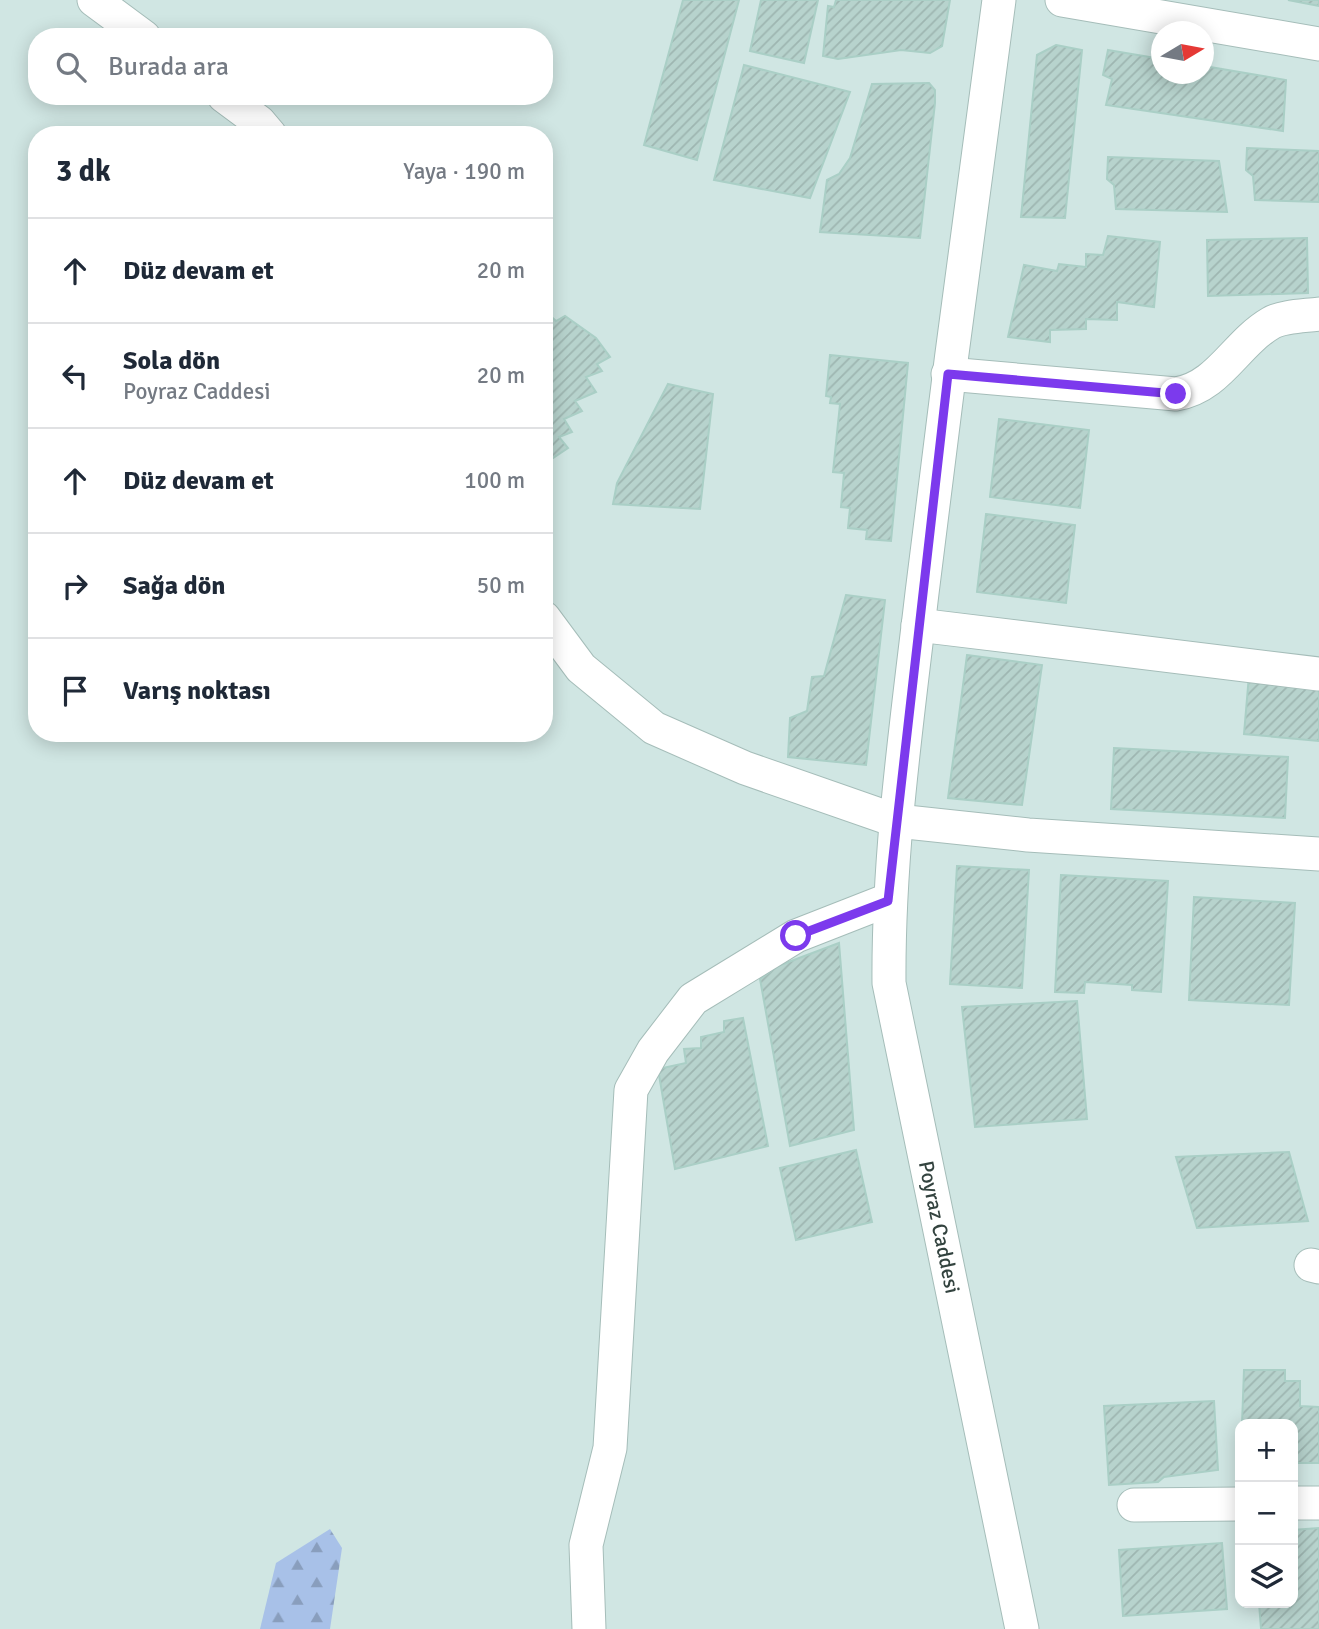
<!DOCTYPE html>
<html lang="tr">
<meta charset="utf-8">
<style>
body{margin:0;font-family:Signika,sans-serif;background:#f2f2f3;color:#1f2937}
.controls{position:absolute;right:21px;bottom:21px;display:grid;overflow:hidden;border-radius:14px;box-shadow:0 4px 18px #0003}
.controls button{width:63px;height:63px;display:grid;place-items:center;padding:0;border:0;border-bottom:2px solid #e0e1e3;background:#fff;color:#1f2937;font:35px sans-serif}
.compass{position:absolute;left:1151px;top:21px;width:63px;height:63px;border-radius:50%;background:#fff;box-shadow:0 4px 18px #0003;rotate:80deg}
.stop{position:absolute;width:21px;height:21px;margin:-16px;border:5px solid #7c3aed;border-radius:50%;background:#fff}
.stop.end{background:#7c3aed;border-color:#fff;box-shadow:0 2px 7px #0008}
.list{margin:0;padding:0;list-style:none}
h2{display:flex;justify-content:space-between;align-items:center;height:91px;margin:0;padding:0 28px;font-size:30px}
h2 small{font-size:23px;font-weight:400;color:#747a83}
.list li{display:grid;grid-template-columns:46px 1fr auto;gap:21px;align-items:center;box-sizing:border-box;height:105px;padding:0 28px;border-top:2px solid #e0e1e3}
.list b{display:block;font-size:26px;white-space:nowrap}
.list p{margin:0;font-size:23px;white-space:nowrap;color:#747a83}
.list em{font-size:23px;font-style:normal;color:#747a83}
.icon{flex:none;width:38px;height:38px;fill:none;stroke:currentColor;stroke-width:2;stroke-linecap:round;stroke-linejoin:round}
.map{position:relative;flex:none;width:1319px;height:1629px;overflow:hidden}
.search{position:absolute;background:#fff;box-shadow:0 4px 18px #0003;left:28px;top:28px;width:525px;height:77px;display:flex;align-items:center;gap:18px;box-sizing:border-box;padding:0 24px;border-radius:28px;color:#747a83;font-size:26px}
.panel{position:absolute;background:#fff;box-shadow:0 4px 18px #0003;left:28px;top:126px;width:525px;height:616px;border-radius:28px}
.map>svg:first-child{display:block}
</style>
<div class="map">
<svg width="1319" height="1629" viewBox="0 0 1319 1629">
<defs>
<pattern id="forest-firs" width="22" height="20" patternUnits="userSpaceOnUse" patternTransform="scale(1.75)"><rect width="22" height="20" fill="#a8c1e8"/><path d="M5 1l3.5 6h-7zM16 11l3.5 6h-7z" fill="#899ebd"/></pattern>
<pattern id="building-hatch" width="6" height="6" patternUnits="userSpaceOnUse" patternTransform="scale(1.75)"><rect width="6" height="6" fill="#b7d3cd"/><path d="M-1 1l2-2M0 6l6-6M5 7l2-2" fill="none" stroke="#9eb6b1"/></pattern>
</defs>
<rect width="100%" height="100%" fill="#e2f2f0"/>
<path fill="#d0e6e3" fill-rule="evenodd" d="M0,0H1319V1629H0ZM1162,32H1204V74H1162ZM37,37H544V96H37ZM37,135H544V733H37ZM1240,1424H1293V1603H1240Z"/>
<polygon fill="url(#forest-firs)" points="330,1529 342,1548 330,1629 260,1629 276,1563"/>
<g fill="url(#building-hatch)" stroke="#aacfc6" stroke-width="2">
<polygon points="683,0 739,0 697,160 644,145"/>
<polygon points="761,0 818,0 804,63 750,51"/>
<polygon points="836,0 950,0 942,46 930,53 901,50 838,59 823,56 828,6 834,7"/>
<polygon points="1288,0 1319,0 1319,6"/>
<polygon points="1056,45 1082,50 1065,218 1021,217 1037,55"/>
<polygon points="1108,50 1162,59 1162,74 1204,74 1204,66 1286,80 1283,131 1106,105 1112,79 1103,75"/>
<polygon points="744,65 850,92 810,198 714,180"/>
<polygon points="929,83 935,90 935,103 920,238 820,232 827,180 839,174 850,158 872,84"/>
<polygon points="1247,148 1319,151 1319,202 1255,200 1253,176 1246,170"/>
<polygon points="1108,157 1219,161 1227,212 1116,209 1114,185 1107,179"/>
<polygon points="1108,236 1160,242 1154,307 1117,302 1117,320 1086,319 1086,329 1050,330 1050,342 1008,337 1024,265 1057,271 1059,264 1086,267 1086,254 1103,255"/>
<polygon points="1307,238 1308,293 1208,296 1207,240"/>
<polygon points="546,312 556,321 565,316 596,338 610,357 597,364 602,371 586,377 596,392 575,401 582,411 564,419 572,432 559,437 568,448 544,464"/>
<polygon points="830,355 908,363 891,541 866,539 867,530 848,528 850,508 841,507 844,473 833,472 840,404 830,403 831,397 826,396"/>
<polygon points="668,384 713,394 700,509 613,504 617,483"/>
<polygon points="999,419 1089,430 1080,508 990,497"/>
<polygon points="986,514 1075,525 1066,603 977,592"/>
<polygon points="846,595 885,600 866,765 788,757 790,718 807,711 812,677 824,676"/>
<polygon points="967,655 1042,665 1022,805 948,798"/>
<polygon points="1249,675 1319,682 1319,741 1244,734"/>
<polygon points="1114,748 1288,757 1285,818 1111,809"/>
<polygon points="957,866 1029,870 1022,988 950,984"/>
<polygon points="1061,875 1168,881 1161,992 1132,990 1132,985 1085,982 1084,993 1055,992"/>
<polygon points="1194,897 1295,903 1289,1005 1189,1000"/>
<polygon points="839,943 854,1130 790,1146 760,979 778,966"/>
<polygon points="1077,1001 1087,1119 975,1127 962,1007"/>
<polygon points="743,1018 768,1146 675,1169 658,1069 686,1063 684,1049 701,1048 701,1037 724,1032 724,1021"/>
<polygon points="856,1150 872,1222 796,1240 780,1168"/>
<polygon points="1289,1152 1308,1221 1197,1228 1176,1157"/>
<polygon points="1244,1370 1285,1370 1285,1381 1300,1381 1300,1406 1319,1407 1319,1463 1293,1463 1293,1424 1242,1424"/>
<polygon points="1214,1401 1218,1470 1164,1477 1158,1482 1109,1485 1104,1406"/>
<polygon points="1319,1528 1319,1629 1261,1629 1259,1603 1293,1603 1293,1530"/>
<polygon points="1222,1543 1227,1609 1123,1616 1119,1550"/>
</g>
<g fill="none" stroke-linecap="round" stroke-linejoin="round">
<defs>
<g id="minor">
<polyline points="94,0 144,37"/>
<path id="s1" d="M999,0C972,198 946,395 922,593C907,722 888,852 889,983L1022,1629"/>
<polyline points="1062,0 1319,44"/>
<polyline points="224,96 259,122 270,135"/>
<path d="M948,374L1176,394C1219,387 1235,344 1271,323C1283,316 1305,316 1319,314"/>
<polyline points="544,618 581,668 654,728 745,768 897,821 1028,835 1319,854"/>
<polyline points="918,625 1319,674"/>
<polyline points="1311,1265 1319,1267"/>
<polyline points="1293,1503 1319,1503"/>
<polyline points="1134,1505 1240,1504"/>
<polyline points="589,1629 586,1545 610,1448 631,1090 653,1051 693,999 796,936 888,900"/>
</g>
</defs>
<use href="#minor" stroke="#a5bdb9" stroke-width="35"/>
<use href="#minor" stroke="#fff" stroke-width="33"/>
</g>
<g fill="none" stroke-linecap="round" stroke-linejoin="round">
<polyline stroke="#7c3aed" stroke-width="9" points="796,936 888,901 948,374 1176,394"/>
</g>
<g text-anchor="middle" stroke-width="6" stroke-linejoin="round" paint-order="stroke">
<g font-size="21" fill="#33433f" stroke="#fff">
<text dy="7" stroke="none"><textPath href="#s1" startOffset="1239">Poyraz Caddesi</textPath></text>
</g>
</g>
</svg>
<div class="controls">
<button>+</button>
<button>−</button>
<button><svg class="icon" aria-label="layers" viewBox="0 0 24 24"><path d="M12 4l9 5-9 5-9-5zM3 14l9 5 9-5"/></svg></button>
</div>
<svg class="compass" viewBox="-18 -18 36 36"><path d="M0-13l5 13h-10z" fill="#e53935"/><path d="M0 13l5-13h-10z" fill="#747a83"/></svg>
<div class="stop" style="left:796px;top:936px"></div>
<div class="stop end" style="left:1176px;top:394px"></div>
<div class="search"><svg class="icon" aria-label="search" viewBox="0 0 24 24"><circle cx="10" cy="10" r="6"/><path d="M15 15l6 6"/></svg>Burada ara</div>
<section class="panel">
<h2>3 dk<small>Yaya · 190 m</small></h2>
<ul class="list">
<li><svg class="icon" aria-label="ahead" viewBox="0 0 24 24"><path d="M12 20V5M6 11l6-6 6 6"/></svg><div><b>Düz devam et</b></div><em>20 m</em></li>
<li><svg class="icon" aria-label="left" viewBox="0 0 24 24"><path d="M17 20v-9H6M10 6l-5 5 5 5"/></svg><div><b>Sola dön</b><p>Poyraz Caddesi</p></div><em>20 m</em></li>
<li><svg class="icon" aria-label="ahead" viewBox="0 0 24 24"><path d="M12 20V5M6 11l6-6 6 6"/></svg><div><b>Düz devam et</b></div><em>100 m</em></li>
<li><svg class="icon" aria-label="right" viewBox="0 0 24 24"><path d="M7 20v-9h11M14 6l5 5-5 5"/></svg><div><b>Sağa dön</b></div><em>50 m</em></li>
<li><svg class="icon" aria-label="arrive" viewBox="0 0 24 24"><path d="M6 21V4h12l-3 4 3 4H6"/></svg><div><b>Varış noktası</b></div></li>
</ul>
</section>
</div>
